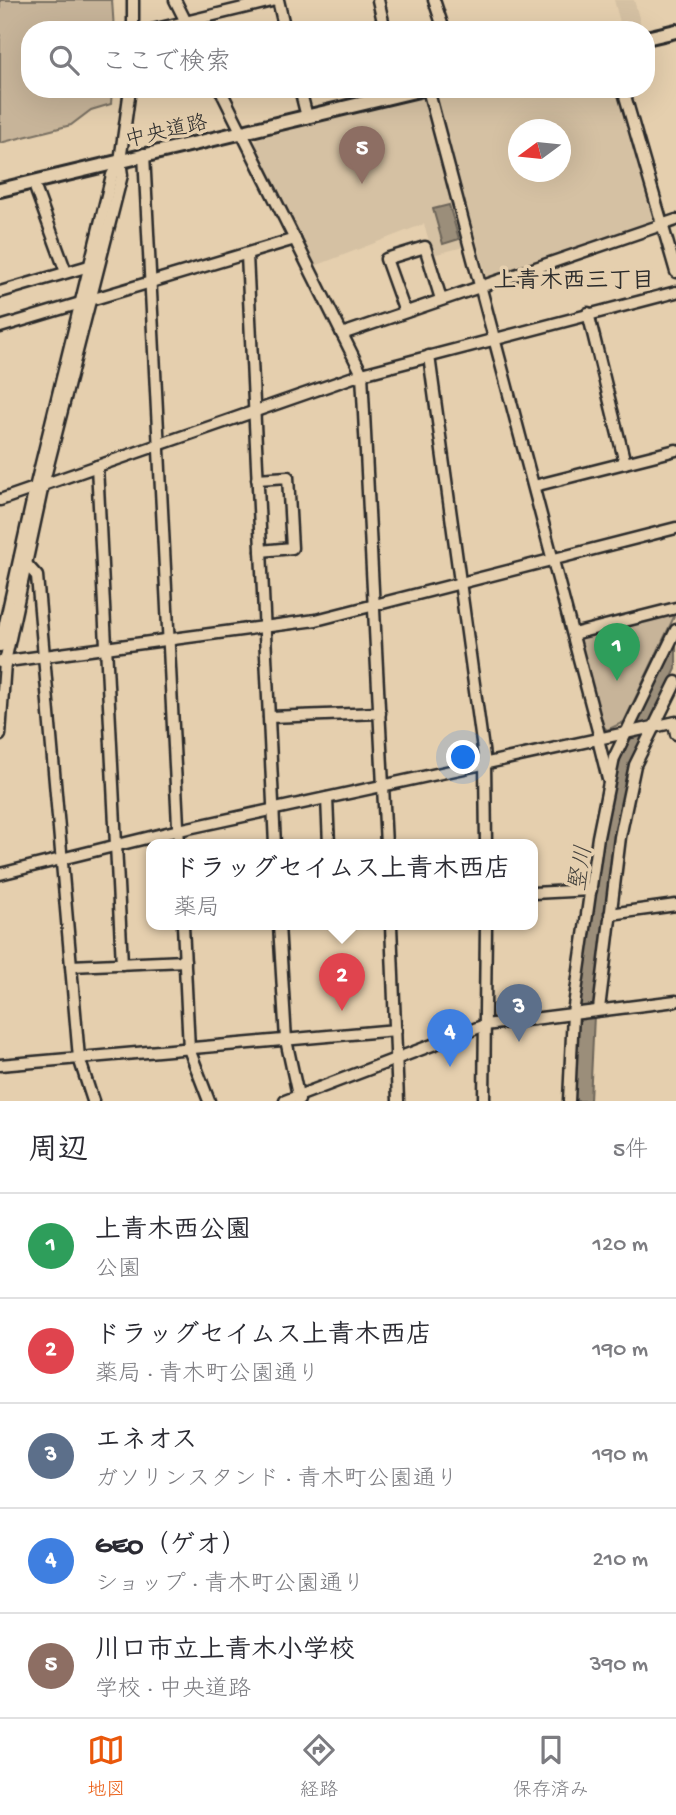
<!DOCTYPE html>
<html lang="ja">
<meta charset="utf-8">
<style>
body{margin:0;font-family:"Gochi Hand","Klee One",sans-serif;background:#f7f7f7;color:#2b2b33}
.compass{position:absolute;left:508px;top:119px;width:63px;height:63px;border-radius:50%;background:#fff;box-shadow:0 7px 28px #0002;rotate:255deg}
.you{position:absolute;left:464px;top:758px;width:24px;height:24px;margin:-18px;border:5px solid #fff;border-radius:50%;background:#1a73e8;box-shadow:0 0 0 10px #1a73e833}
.badge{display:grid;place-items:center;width:46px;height:46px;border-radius:50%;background:#ea580c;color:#fff;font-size:23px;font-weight:700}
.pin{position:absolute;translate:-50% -58px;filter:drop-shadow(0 2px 4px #0008)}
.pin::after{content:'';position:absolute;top:37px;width:24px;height:21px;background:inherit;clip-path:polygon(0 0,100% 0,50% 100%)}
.popup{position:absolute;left:146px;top:839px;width:392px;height:91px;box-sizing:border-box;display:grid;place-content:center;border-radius:14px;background:#fff;filter:drop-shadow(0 2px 5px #0005);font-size:23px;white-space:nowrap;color:#7c7c81}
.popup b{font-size:26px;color:#2b2b33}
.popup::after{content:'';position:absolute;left:50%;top:100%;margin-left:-14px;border:14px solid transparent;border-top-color:#fff}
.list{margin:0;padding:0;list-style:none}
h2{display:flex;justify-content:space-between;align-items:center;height:91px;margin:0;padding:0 28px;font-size:30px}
h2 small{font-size:23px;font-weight:400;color:#7c7c81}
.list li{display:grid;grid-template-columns:46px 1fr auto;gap:21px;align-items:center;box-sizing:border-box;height:105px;padding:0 28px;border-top:2px solid #e1e1e2}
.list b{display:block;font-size:26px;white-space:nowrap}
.list p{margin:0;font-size:23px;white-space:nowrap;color:#7c7c81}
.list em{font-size:23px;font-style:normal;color:#7c7c81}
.icon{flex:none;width:38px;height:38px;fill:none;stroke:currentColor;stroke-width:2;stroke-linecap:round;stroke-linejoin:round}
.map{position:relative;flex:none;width:676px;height:1101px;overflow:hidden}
.search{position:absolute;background:#fff;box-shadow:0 7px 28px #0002;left:21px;right:21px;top:21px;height:77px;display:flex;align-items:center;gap:18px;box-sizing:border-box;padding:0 24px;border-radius:28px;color:#7c7c81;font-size:26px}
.sheet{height:616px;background:#fff}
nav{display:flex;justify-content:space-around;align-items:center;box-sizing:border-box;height:98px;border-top:2px solid #e1e1e2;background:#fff;font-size:19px;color:#7c7c81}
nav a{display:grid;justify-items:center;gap:4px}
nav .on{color:#ea580c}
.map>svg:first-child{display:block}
</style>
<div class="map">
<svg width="676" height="1101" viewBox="0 0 676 1101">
<rect width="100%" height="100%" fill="#e5cfae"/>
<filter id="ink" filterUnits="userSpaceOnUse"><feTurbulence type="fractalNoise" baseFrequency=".0143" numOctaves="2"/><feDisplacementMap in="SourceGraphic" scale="14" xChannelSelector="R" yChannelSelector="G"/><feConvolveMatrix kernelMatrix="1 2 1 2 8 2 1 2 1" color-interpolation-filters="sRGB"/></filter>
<g filter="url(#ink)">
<g fill="#d5c1a3" fill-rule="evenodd">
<polygon points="614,0 634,0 641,25 622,30"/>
<path d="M460,89H617L653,217L650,222L487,278L436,99L440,94ZM518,130H560V172H518Z"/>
<polygon points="421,98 426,103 467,246 433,255 424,224 315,266 255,144 258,138"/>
</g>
<g fill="#c7b499" stroke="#797062" stroke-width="2">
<polygon points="0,0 112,0 114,30 30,30 30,89 112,89 111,104 91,110 71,125 0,143"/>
<polygon points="668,612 674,617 624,722 607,730 601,724 579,641 583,635"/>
</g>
<g fill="#9b8e7a" stroke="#6e665a" stroke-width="2">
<polygon points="449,205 459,239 443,244 433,209"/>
<polygon points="676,635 676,669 630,765 617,833 595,994 590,1101 572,1101 577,1032 600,840 616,760"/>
</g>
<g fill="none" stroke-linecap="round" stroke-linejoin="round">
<defs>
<g id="minor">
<polyline points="133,0 133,30"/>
<polyline points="175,0 190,30"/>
<polyline points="278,0 285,30"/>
<polyline points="378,0 385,30"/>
<polyline points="434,0 444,30"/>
<polyline points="152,30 276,0"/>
<polyline points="220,89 362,374 386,845"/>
<polyline points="300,89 307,117"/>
<polyline points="428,89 600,738"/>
<polyline points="623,89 676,272"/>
<polyline points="144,154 179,845"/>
<polyline points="33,182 66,272"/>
<polyline points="247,255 275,845"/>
<polyline points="0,292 89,266 94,267"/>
<polyline points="405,312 386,259 425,247 441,299"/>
<polyline points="588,313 625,463"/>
<polyline points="0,327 295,239"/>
<polyline points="342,334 676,220"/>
<polyline points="429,356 485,764 486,845"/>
<polyline points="97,466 122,964"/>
<polyline points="257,479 288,477 292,548 261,551"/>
<polyline points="534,486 676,450"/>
<polyline points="0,500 362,374 676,292"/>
<polyline points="20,557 37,576 79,1058 93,1101"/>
<polyline points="573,634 676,608"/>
<polyline points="0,646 35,488 112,175 120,161"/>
<polyline points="0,662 316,620 676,528"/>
<polyline points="269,717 380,713"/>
<polyline points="674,723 676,734"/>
<polyline points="0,735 5,662 43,485 122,175 120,161 130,89"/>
<polyline points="598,739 608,779"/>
<polyline points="327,798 329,845"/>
<polyline points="0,874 179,830 676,722"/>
<polyline points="533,893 591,890"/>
<polyline points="610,914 676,905"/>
<polyline points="183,925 189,1049 209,1101"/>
<polyline points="279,925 286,1040 299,1100"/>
<polyline points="391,925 398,1101"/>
<polyline points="71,966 185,961"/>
<polyline points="599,1009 620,837 635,765 676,682"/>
<polyline points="0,1065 396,1030"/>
<polyline points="285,1101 485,1025 676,1001"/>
<polyline points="484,1101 486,925"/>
<polyline points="569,1101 573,1013 598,837 614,758 676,630"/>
</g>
<g id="major">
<polyline points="646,38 676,31"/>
<polyline points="0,190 423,89"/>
</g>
</defs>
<use href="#minor" stroke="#2b2b2b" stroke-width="15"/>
<use href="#major" stroke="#2b2b2b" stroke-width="18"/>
<use href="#minor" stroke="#e5cfae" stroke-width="10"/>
<use href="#major" stroke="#e5cfae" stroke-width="12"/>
</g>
</g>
<g text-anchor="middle" stroke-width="7" stroke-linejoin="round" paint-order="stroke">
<g font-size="21" fill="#2b2b2b" stroke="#e5cfae">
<text transform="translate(166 130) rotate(-13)" y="7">中央道路</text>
</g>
<g font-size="23" font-weight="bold" fill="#2b2b2b" stroke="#e5cfae">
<text x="574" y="287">上青木西三丁目</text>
</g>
<g font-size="23" font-style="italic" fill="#413f3b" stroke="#e5cfae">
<text transform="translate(579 868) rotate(-81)" y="8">竪川</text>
</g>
</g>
</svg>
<svg class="compass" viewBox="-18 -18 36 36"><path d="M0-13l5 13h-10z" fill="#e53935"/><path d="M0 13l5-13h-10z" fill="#7c7c81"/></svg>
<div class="you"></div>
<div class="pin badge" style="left:617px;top:681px;background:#2e9e5b">1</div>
<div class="pin badge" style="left:342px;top:1011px;background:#e0444e">2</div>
<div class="popup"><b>ドラッグセイムス上青木西店</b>薬局</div>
<div class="pin badge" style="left:519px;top:1042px;background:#5c6f8a">3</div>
<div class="pin badge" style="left:450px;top:1067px;background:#3f7fe0">4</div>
<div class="pin badge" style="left:362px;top:184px;background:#8d6e63">5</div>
<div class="search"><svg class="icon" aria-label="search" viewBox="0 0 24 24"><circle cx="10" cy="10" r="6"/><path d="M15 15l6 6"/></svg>ここで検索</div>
</div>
<section class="sheet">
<h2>周辺<small>5件</small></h2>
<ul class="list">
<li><span class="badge" style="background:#2e9e5b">1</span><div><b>上青木西公園</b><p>公園</p></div><em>120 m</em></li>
<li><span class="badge" style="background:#e0444e">2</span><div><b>ドラッグセイムス上青木西店</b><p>薬局 · 青木町公園通り</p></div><em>190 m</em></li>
<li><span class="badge" style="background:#5c6f8a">3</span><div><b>エネオス</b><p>ガソリンスタンド · 青木町公園通り</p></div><em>190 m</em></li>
<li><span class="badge" style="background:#3f7fe0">4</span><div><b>GEO（ゲオ）</b><p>ショップ · 青木町公園通り</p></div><em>210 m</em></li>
<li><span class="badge" style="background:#8d6e63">5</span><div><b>川口市立上青木小学校</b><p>学校 · 中央道路</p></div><em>390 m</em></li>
</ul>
</section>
<nav>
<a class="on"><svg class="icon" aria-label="map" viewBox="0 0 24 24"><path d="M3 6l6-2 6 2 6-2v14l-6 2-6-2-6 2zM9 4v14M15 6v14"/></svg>地図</a>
<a><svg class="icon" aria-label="directions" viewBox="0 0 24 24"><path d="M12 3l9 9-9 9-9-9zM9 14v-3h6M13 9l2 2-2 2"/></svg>経路</a>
<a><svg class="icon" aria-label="saved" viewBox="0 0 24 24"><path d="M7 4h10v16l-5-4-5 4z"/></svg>保存済み</a>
</nav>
